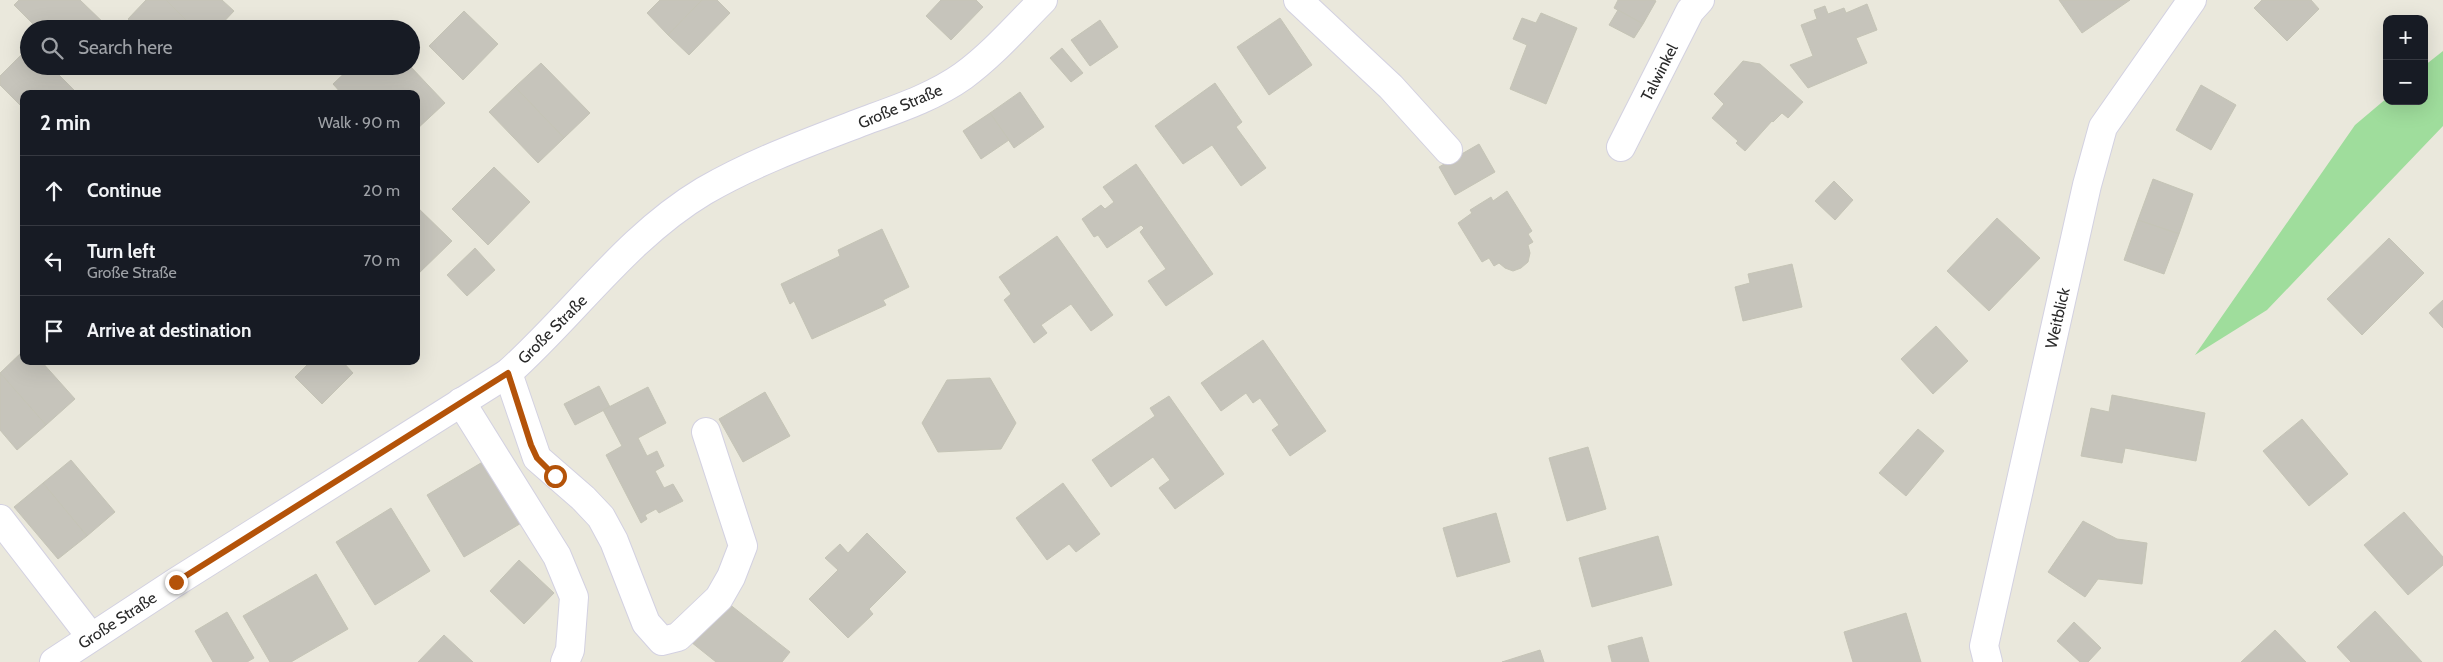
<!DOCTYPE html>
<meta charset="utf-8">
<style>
body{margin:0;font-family:Cabin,sans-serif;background:#20242c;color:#f1f3f6}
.controls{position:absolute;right:15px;top:15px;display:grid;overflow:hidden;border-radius:10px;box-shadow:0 5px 20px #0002}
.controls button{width:45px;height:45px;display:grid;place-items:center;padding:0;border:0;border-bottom:1px solid #363941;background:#171b24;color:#f1f3f6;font:25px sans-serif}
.stop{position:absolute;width:15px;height:15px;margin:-11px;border:4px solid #b45309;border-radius:50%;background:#fff}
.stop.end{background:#b45309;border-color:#fff;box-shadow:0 1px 5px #0008}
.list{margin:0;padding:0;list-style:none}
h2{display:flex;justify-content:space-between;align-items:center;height:65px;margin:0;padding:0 20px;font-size:21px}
h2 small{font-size:16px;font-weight:400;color:#9ea1a6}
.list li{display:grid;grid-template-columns:32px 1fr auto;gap:15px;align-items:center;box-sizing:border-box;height:70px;padding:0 20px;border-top:1px solid #363941}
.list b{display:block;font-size:19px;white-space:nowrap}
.list p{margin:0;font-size:16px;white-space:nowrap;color:#9ea1a6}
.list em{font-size:16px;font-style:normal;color:#9ea1a6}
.icon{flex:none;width:28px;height:28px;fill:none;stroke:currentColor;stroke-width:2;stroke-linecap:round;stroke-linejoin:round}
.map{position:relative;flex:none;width:2443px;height:662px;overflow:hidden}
.search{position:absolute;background:#171b24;box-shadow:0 5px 20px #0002;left:20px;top:20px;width:400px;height:55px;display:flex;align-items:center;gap:12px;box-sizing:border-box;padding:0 18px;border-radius:28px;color:#9ea1a6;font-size:19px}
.panel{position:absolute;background:#171b24;box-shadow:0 5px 20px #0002;left:20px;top:90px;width:400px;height:275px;border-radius:10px}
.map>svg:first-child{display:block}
</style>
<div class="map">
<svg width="2443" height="662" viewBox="0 0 2443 662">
<rect width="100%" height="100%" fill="#eae8dc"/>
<polygon fill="#9fdd9c" points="2443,51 2443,126 2267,310 2195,355 2355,125 2387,98 2387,101 2424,101 2424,66"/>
<g fill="#c6c4bb" stroke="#c5c4b6">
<polygon points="19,0 80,0 110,29 38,29 14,5"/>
<polygon points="146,0 166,0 195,29 138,29 128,19"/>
<polygon points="166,0 222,0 234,11 217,29 195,29"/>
<polygon points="660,0 702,0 668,35 647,13"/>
<polygon points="702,0 717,0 730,13 689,55 668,35"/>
<polygon points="941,0 976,0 983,7 951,40 926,16"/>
<polygon points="1618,0 1654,0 1656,1 1643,24 1614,8"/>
<polygon points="2059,0 2130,0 2082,33"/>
<polygon points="2262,0 2311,0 2319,9 2287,41 2254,8"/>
<polygon points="1867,4 1877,30 1856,38 1867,63 1808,88 1790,65 1813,56 1801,25 1817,19 1814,10 1825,6 1828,14 1844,8 1846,13"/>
<polygon points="1618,10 1643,24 1634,38 1609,25"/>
<polygon points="464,11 498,44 463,80 429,46"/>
<polygon points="1541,13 1577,28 1546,104 1510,89 1527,45 1513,39 1522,18 1536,23"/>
<polygon points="1280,18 1312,65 1269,95 1237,47"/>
<polygon points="1100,20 1118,47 1090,66 1071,40"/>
<polygon points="29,47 29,66 50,66 75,91 72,94 24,94 24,109 0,85 0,76"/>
<polygon points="1062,48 1083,73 1071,82 1050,58"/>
<polygon points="1743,61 1760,64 1803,102 1788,118 1782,113 1773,122 1772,121 1745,151 1736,143 1738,141 1712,118 1724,104 1714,94"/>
<polygon points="541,63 590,113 564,138 515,87"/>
<polygon points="352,66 410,66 445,103 416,130 416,94 342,94 333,84"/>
<polygon points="1215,83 1242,122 1236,127 1266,168 1241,186 1212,145 1183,164 1155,126"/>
<polygon points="2201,85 2236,105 2211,150 2176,130"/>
<polygon points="515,87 564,138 538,163 489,112"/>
<polygon points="1020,92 1044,127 1014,148 990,113"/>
<polygon points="990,113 1009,140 981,159 963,131"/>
<polygon points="1479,144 1495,172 1455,195 1439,167"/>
<polygon points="1136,164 1213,274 1166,306 1148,281 1166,269 1140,232 1144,228 1141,225 1107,248 1098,235 1094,237 1082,219 1101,205 1105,209 1114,202 1103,187"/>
<polygon points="494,167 530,202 488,245 452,209"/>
<polygon points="2153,179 2193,194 2179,234 2138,220"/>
<polygon points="1834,181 1853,200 1835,220 1815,201"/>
<polygon points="1507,191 1532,231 1528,234 1533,242 1528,245 1530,253 1528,262 1521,268 1513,271 1505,268 1499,263 1494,266 1489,258 1482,262 1458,223 1472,213 1470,210 1491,197 1493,201"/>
<polygon points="416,206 452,241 416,276"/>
<polygon points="1997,218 2040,258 1989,311 1947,271"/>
<polygon points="2138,220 2179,234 2164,274 2124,260"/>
<polygon points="882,229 909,287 883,300 886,305 812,339 794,301 790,304 781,284 840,256 838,250"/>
<polygon points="1057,236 1113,315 1091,331 1071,304 1041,325 1047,333 1034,343 1004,300 1011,294 999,277"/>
<polygon points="2389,238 2424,273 2362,335 2327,299"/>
<polygon points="475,248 495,270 467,296 447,275"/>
<polygon points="1792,264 1802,307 1743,321 1735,287 1750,283 1748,274"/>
<polygon points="2443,300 2443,328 2429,313"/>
<polygon points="1936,326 1968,361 1933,394 1901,359"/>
<polygon points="1263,340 1326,431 1290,456 1272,430 1279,425 1260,398 1253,403 1246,393 1221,411 1201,383"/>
<polygon points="24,350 24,361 41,361 75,399 46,425 0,373"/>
<polygon points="311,361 342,361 353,373 322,404 295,377"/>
<polygon points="0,373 46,425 17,450 0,430"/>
<polygon points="990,378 1016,423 1001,449 938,452 922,423 947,380"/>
<polygon points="599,386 610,407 575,425 564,404"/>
<polygon points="648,387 666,423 638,438 647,456 657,451 664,466 655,471 664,488 673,484 683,501 659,513 656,509 645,515 647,519 641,523 606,455 622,446 603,410"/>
<polygon points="765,392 790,436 743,462 719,419"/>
<polygon points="2112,395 2205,413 2196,461 2125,448 2122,463 2081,456 2091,408 2109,412"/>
<polygon points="1169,396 1224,474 1175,509 1159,488 1170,480 1153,457 1111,487 1092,460 1155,416 1150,408"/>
<polygon points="2302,419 2348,474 2309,506 2263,451"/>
<polygon points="1918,429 1944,451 1906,496 1879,473"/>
<polygon points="1588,447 1606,509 1567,521 1549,458"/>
<polygon points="71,460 115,512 87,536 43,483"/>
<polygon points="486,460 523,522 464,557 427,495"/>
<polygon points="43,483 87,536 58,559 14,507"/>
<polygon points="1063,483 1100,534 1076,552 1069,544 1047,560 1016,518"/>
<polygon points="391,508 430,571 375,605 336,542"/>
<polygon points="2404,512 2443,557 2443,565 2408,595 2364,545"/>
<polygon points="1496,513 1510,562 1457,577 1443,528"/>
<polygon points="2083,521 2117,539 2147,543 2142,584 2098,579 2085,597 2048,572"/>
<polygon points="867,533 906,572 869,609 873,614 848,638 809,599 838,570 825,558 840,544 848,553"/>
<polygon points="1658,536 1672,585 1592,607 1579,558"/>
<polygon points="519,560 554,593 524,624 490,591"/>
<polygon points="316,574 348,629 291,662 270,662 243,616"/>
<polygon points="724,600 790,652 782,662 716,662 691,642"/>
<polygon points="2375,611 2422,662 2351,662 2337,647"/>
<polygon points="227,612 254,658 247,662 213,662 195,631"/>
<polygon points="1906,613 1921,662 1853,662 1844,632"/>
<polygon points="2074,622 2101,648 2088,662 2080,662 2057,641"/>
<polygon points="2275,630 2306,662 2241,662"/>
<polygon points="444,635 473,662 418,662"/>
<polygon points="1642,637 1649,662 1612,662 1608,646"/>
<polygon points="1540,650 1544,662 1502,662"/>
</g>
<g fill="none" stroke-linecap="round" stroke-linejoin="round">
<defs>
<g id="minor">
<polyline points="1298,0 1391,87 1448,150"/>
<polyline points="1621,147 1690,11 1700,0"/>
<polyline points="508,373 537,458 583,498 601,517 614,541 646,623 662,641 678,637 719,598 731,577 743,546 706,432"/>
<polyline points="461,402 557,556 574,597 570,650 565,662"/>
<polyline points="0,519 91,637"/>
<path d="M54,662L176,582L508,373C574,314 627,237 704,191C756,161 812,141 867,120C900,108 935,96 963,76C993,54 1017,26 1043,0"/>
<polyline points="1988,662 1984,646 2087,185 2103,127 2192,0"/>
</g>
</defs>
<use href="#minor" stroke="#d3d1e1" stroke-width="30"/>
<use href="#minor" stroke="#fff" stroke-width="28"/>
</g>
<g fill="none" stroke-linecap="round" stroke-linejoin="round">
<polyline stroke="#b45309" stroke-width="6" points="176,582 508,373 531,445 537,458 555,476"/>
</g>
<g text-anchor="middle" stroke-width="5" stroke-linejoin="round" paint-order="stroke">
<g font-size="16" fill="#292929" stroke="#fff">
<text transform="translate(1659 72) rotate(-63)" y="6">Talwinkel</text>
<text transform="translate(900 106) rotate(-23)" y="6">Große Straße</text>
<text transform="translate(2057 318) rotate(-77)" y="6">Weitblick</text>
<text transform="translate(552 329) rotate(-45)" y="6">Große Straße</text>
<text transform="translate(117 620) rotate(-33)" y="6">Große Straße</text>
</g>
</g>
</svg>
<div class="controls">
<button>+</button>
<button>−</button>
</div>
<div class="stop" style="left:555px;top:476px"></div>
<div class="stop end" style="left:176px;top:582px"></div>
<div class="search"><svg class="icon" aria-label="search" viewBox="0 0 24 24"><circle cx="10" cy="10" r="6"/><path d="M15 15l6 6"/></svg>Search here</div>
<section class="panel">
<h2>2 min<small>Walk · 90 m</small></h2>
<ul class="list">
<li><svg class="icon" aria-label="ahead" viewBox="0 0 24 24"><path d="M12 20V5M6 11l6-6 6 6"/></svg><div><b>Continue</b></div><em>20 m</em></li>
<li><svg class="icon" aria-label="left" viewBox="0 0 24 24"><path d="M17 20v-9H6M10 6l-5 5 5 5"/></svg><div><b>Turn left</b><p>Große Straße</p></div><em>70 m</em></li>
<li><svg class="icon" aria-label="arrive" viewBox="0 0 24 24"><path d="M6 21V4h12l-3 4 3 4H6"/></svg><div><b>Arrive at destination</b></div></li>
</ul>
</section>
</div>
